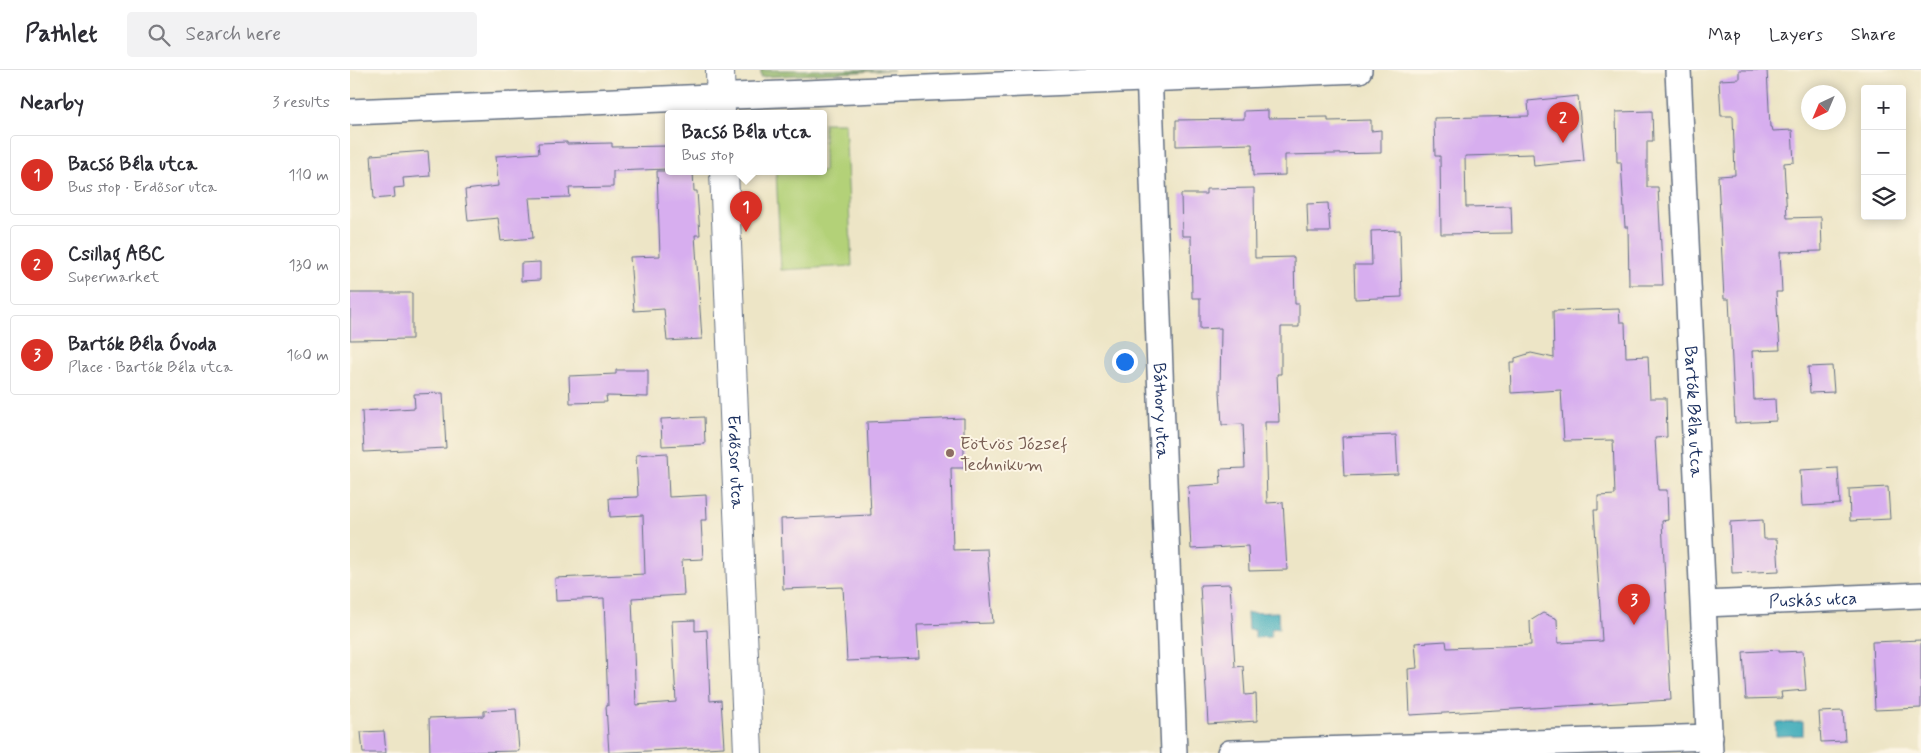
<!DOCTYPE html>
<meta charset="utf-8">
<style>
body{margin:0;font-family:Mynerve,sans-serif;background:#f2f2f3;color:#2b2b33}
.controls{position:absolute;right:15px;top:15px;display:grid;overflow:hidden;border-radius:5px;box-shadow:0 2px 12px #0003}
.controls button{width:45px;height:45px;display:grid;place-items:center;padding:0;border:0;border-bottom:1px solid #e1e1e2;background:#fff;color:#2b2b33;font:25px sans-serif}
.compass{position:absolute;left:1451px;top:15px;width:45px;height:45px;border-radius:50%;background:#fff;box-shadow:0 2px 12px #0003;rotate:224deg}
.you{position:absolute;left:774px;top:291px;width:18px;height:18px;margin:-12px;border:4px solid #fff;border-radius:50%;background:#1a73e8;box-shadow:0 0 0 8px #1a73e833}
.badge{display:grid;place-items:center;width:32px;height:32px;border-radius:50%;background:#d93025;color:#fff;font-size:16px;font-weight:700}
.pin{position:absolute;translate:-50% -41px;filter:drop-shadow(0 1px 2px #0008)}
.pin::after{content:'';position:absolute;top:26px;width:18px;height:15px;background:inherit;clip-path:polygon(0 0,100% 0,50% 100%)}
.popup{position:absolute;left:315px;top:40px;width:162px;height:65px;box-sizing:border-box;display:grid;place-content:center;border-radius:5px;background:#fff;filter:drop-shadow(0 1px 4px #0005);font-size:16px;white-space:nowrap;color:#7c7c81}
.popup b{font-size:19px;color:#2b2b33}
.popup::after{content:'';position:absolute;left:50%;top:100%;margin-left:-10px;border:10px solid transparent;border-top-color:#fff}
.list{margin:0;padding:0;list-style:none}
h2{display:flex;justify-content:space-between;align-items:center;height:65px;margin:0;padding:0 20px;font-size:21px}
h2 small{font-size:16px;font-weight:400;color:#7c7c81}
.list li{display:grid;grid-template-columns:32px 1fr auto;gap:15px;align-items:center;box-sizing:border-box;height:80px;margin:0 10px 10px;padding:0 10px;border:1px solid #e1e1e2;border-radius:5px}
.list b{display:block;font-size:19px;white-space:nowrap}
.list p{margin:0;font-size:16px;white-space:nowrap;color:#7c7c81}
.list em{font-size:16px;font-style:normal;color:#7c7c81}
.icon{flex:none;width:28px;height:28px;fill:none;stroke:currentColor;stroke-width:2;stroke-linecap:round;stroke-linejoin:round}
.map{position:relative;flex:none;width:1571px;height:683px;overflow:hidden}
header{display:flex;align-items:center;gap:30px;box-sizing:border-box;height:70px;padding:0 25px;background:#fff;border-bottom:1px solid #e1e1e2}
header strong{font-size:24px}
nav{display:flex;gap:28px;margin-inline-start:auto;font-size:18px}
.search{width:350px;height:45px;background:#f2f2f3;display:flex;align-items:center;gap:12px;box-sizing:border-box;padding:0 18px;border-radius:5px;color:#7c7c81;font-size:19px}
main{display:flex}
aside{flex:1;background:#fff}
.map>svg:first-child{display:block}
</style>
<header>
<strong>Pathlet</strong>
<div class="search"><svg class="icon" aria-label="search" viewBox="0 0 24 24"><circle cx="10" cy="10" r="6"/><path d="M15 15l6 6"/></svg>Search here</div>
<nav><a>Map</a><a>Layers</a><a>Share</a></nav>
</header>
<main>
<aside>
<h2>Nearby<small>3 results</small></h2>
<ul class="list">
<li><span class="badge">1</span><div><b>Bacsó Béla utca</b><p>Bus stop · Erdősor utca</p></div><em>110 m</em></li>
<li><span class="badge">2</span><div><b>Csillag ABC</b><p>Supermarket</p></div><em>130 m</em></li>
<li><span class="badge">3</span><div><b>Bartók Béla Óvoda</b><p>Place · Bartók Béla utca</p></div><em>160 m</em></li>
</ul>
</aside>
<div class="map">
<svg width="1571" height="683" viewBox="0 0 1571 683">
<rect width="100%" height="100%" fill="#fcf5e5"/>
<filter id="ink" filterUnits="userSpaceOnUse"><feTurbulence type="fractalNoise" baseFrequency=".02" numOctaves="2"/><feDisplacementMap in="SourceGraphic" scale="10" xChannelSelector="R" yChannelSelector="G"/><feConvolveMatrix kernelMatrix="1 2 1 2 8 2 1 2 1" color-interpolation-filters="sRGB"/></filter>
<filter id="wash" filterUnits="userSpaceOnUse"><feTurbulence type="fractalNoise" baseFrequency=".0096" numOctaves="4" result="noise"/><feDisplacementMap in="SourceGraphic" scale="20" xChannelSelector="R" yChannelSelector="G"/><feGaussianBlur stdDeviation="1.12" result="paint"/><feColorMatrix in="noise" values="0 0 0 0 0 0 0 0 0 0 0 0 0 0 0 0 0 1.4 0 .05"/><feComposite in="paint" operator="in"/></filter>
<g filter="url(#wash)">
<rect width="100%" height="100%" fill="#ede5c6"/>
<polygon fill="#b3d178" stroke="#67806b" points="474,53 495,53 502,196 431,200 426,101 474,101"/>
<polygon fill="#8eb368" stroke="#547163" points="411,0 544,0 411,7"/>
<g fill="#3baab9" stroke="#2b6c8c">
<polygon points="928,542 929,558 921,559 921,567 905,568 905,560 898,560 897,543"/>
<polygon points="1453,652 1453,665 1426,666 1426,653"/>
</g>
<g id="blocks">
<g fill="#d7aeef">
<polygon points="1389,0 1417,0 1420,57 1422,57 1423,61 1442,60 1444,92 1434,93 1437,148 1471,147 1472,181 1430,182 1432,222 1426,222 1430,280 1402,281 1404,330 1425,329 1426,351 1385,353 1379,229 1374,229 1368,106 1385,105 1383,46 1371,46 1369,10 1389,9"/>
<polygon points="1228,26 1234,91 1184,96 1183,84 1115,86 1116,137 1161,136 1162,163 1091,164 1090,86 1085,86 1084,48 1179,46 1178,31"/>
<polygon points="918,40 918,48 978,47 978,51 1021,50 1021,61 1031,60 1031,83 935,85 935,105 903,106 902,74 826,76 826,50 894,49 894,41"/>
<polygon points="1302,41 1303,71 1297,71 1297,117 1308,117 1313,215 1279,215 1278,157 1275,157 1271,92 1267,92 1266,42"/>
<polygon points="217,72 217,74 262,73 262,77 318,76 318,99 263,101 263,117 219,118 220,127 179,128 183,168 151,171 148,148 118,151 115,120 148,116 146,86 189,83 188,73"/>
<polygon points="78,81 80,106 53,108 54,117 44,118 45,127 24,129 21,85"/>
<polygon points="307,101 343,101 344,121 347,121 350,165 345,165 352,269 317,271 314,239 284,241 280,187 310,186"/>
<polygon points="904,118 905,188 944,187 945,234 949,234 949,257 931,257 931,304 927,304 929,352 915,352 917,433 933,432 937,500 899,501 898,476 841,479 838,416 871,414 870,399 895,398 893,354 872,355 870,322 871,258 850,259 850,228 842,228 841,166 832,166 831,124 856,124 856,119"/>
<polygon points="978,133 980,162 958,162 957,134"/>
<polygon points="1050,160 1052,227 1005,229 1004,195 1022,195 1021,161"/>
<polygon points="190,192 190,210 171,211 171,193"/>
<polygon points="0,223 62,223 62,269 0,270"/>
<polygon points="1269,239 1270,252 1275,252 1276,287 1298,286 1300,328 1316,328 1317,367 1305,368 1308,420 1317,420 1318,450 1312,451 1321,630 1060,645 1058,599 1067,598 1065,573 1096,571 1097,578 1181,575 1180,551 1193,543 1207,549 1208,573 1252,571 1244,440 1248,440 1248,426 1265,425 1263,370 1214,371 1211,320 1161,323 1160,292 1165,292 1165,288 1181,283 1204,288 1203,241"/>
<polygon points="1482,296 1484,322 1460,323 1458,297"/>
<polygon points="266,300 298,300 298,327 256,326 257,332 220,333 219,306 266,304"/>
<polygon points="93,323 96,378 14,382 12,341 65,338 64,324"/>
<polygon points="354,347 355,374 312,376 311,349"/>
<polygon points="614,348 614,398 601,398 603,480 637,479 643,553 567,555 569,588 497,591 493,517 433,519 431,449 521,445 517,352"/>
<polygon points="1046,365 1048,404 994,406 992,367"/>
<polygon points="317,383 319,427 356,425 357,450 351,450 353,489 332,490 334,525 282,528 286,635 326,632 322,551 345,550 345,561 357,560 360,631 371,630 374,677 259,683 256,636 258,636 254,529 206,531 205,508 295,504 293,445 260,447 259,428 288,427 286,385"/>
<polygon points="1488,398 1490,434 1452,436 1450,400"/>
<polygon points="1538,417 1540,449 1500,451 1499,419"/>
<polygon points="1413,450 1414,469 1427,469 1429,501 1382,503 1380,452"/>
<polygon points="880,514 885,597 893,596 895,625 906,624 907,651 858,654 850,515"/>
<polygon points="1571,570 1571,638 1525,640 1522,572"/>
<polygon points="1429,580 1429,582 1453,581 1456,620 1431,622 1432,628 1396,629 1393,582"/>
<polygon points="166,639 169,681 80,683 79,648 134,646 134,641"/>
<polygon points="1493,641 1495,671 1471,672 1469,642"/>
<polygon points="34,661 36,683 13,683 11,662"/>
</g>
</g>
</g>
<g filter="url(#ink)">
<use href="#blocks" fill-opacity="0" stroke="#646f82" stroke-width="1"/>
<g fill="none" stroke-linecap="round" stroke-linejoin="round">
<defs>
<g id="street">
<path id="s1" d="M799,0L824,683"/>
<path id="s2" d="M1328,0L1360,683"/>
<path d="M0,42C336,29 672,12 1009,0"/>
<path id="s3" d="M1354,534L1571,525"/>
<polyline points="880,683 1360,667"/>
</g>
<g id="secondary">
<polyline points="370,0 371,43"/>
<path id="s4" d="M374,101L398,683"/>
</g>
</defs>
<use href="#street" stroke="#646f82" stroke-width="28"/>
<use href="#secondary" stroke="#646f82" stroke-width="30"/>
<use href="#street" stroke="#fff" stroke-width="25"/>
<use href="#secondary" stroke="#fff" stroke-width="28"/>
</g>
</g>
<circle fill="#8d6e63" stroke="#fcf5e5" stroke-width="2" cx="600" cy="383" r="5"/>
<g text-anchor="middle" stroke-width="4" stroke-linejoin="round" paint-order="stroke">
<g font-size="18" fill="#1b2f5e" stroke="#fcf5e5">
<text dy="6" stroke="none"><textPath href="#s1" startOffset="341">Báthory utca</textPath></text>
<text dy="6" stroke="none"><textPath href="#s2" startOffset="342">Bartók Béla utca</textPath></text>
<text dy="6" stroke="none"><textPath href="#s4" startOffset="291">Erdősor utca</textPath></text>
<text dy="6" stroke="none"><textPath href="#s3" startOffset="109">Puskás utca</textPath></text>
</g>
<g font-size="18" fill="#785e54" stroke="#fcf5e5" text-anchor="start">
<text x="610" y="379">Eötvös József<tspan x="610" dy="21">Technikum</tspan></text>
</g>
</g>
</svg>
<div class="controls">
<button>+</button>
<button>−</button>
<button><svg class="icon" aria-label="layers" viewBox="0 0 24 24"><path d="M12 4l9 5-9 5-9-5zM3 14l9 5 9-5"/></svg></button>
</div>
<svg class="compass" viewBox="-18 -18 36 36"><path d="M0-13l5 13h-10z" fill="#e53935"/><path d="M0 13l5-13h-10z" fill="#7c7c81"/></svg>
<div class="you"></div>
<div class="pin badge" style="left:396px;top:162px">1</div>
<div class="popup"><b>Bacsó Béla utca</b>Bus stop</div>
<div class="pin badge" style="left:1213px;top:73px">2</div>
<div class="pin badge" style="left:1284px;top:555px">3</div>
</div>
</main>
